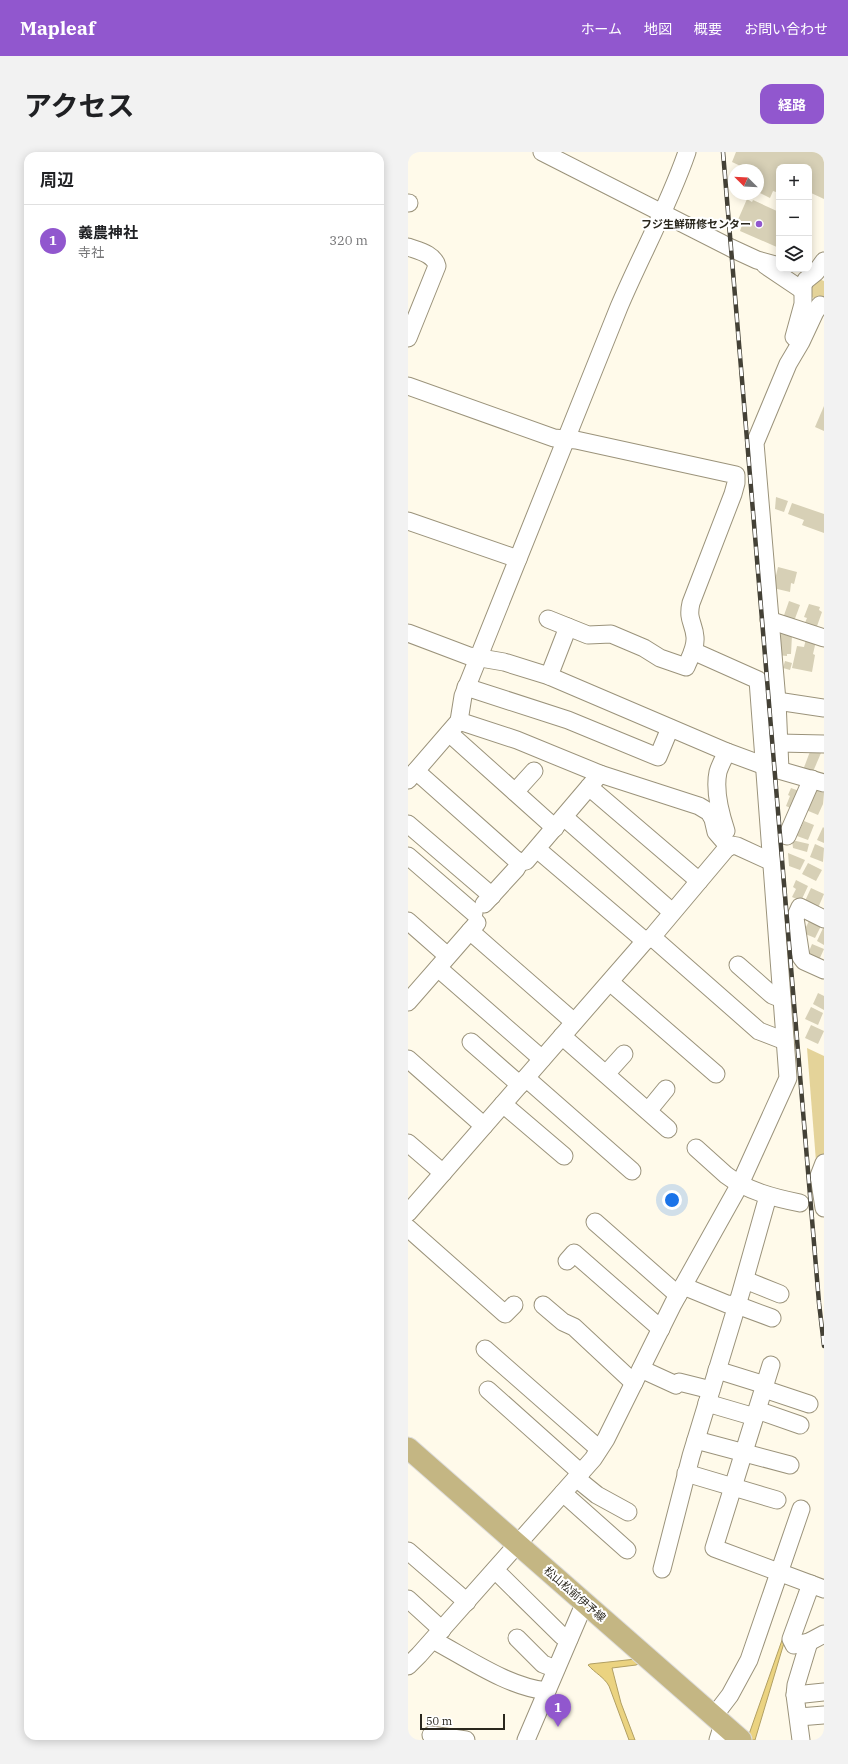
<!DOCTYPE html>
<html lang="ja">
<meta charset="utf-8">
<style>
body{margin:0;font-family:"IBM Plex Serif","Noto Sans JP",serif;background:#f2f2f2;color:#202124}
.controls{position:absolute;right:12px;top:12px;display:grid;overflow:hidden;border-radius:8px;box-shadow:0 2px 10px #0003}
.controls button{width:36px;height:36px;display:grid;place-items:center;padding:0;border:0;border-bottom:1px solid #e0e0e0;background:#fff;color:#202124;font:20px sans-serif}
.compass{position:absolute;left:320px;top:12px;width:36px;height:36px;border-radius:50%;background:#fff;box-shadow:0 2px 10px #0003;rotate:294deg}
.scale{position:absolute;left:12px;bottom:10px;width:85px;box-sizing:border-box;padding-left:4px;border:2px solid #2a271d;border-top:0;font-size:11px;line-height:14px;white-space:nowrap;color:#2a271d;-webkit-text-stroke:3px #fff;paint-order:stroke}
.you{position:absolute;left:264px;top:1048px;width:14px;height:14px;margin:-10px;border:3px solid #fff;border-radius:50%;background:#1a73e8;box-shadow:0 0 0 6px #1a73e833}
.badge{display:grid;place-items:center;width:26px;height:26px;border-radius:50%;background:#9157ce;color:#fff;font-size:13px;font-weight:700}
.pin{position:absolute;translate:-50% -33px;filter:drop-shadow(0 1px 2px #0008)}
.pin::after{content:'';position:absolute;top:21px;width:14px;height:12px;background:inherit;clip-path:polygon(0 0,100% 0,50% 100%)}
.list{margin:0;padding:0;list-style:none}
h2{display:flex;justify-content:space-between;align-items:center;height:52px;margin:0;padding:0 16px;font-size:17px}
h2 small{font-size:13px;font-weight:400;color:#757577}
.list li{display:grid;grid-template-columns:26px 1fr auto;gap:12px;align-items:center;box-sizing:border-box;height:72px;padding:0 16px;border-top:1px solid #e0e0e0}
.list b{display:block;font-size:15px;white-space:nowrap}
.list p{margin:0;font-size:13px;white-space:nowrap;color:#757577}
.list em{font-size:13px;font-style:normal;color:#757577}
.icon{flex:none;width:22px;height:22px;fill:none;stroke:currentColor;stroke-width:2;stroke-linecap:round;stroke-linejoin:round}
.map{position:relative;flex:none;width:416px;height:1588px;overflow:hidden;border-radius:12px}
header{display:flex;align-items:center;gap:24px;box-sizing:border-box;height:56px;padding:0 20px;background:#9157ce;color:#fff}
header strong{font-size:19px}
nav{display:flex;gap:22px;margin-inline-start:auto;font-size:14px}
.intro{display:flex;align-items:center;justify-content:space-between;box-sizing:border-box;height:96px;padding:0 24px}
h1{margin:0;font-size:28px}
.button{padding:10px 18px;border-radius:12px;background:#9157ce;color:#fff;font-size:14px;font-weight:700}
main{display:flex;gap:24px;padding:0 24px}
aside{flex:1;background:#fff;border-radius:12px;box-shadow:0 2px 10px #0003}
.map>svg:first-child{display:block}
</style>
<header>
<strong>Mapleaf</strong>
<nav><a>ホーム</a><a>地図</a><a>概要</a><a>お問い合わせ</a></nav>
</header>
<div class="intro"><h1>アクセス</h1><a class="button">経路</a></div>
<main>
<aside>
<h2>周辺<small></small></h2>
<ul class="list">
<li><span class="badge">1</span><div><b>義農神社</b><p>寺社</p></div><em>320 m</em></li>
</ul>
</aside>
<div class="map">
<svg width="416" height="1588" viewBox="0 0 416 1588">
<rect width="100%" height="100%" fill="#fffaea"/>
<g fill="#e4d399">
<polygon points="411,127 416,129 416,145 409,147 403,145 401,133"/>
<polygon points="399,896 416,904 416,1005 409,1022"/>
</g>
<g fill="#ebd380" stroke="#b19f62">
<polygon points="393,1434 347,1588 339,1588"/>
<path d="M228,1507L232,1511L228,1513L204,1516L213,1551L227,1588H221L201,1534C196,1525 187,1521 180,1513L182,1512Z"/>
</g>
<g fill="#d7d0b6">
<polygon points="328,0 416,0 416,47 401,40 401,15 371,15 371,41 365,39 362,46 350,40 350,18 341,18 324,10"/>
<polygon points="339,47 344,50 345,48 371,60 371,96 332,79 334,73 329,70"/>
<polygon points="416,254 416,279 407,275"/>
<polygon points="368,345 380,349 376,360 367,357"/>
<polygon points="384,351 416,362 416,381 394,373 396,368 380,362"/>
<polygon points="370,415 389,420 386,432 383,431 382,440 365,436"/>
<polygon points="381,449 392,453 385,472 374,469"/>
<polygon points="401,452 412,455 411,458 414,460 408,477 396,473 399,466 396,465"/>
<polygon points="373,482 384,483 383,502 379,502 379,504 369,503 370,485 373,485"/>
<polygon points="398,487 408,489 405,502 407,503 404,520 384,516 389,494 396,495"/>
<polygon points="377,509 384,511 382,518 375,516"/>
<polygon points="403,597 413,601 404,622 395,618"/>
<polygon points="383,636 394,640 387,658 378,654 382,644 380,643"/>
<polygon points="407,638 416,641 415,652 410,663 398,658"/>
<polygon points="396,669 406,673 400,688 389,684"/>
<polygon points="415,675 416,676 416,691 409,688"/>
<polygon points="384,688 401,692 399,700 385,696"/>
<polygon points="407,692 416,696 415,710 402,705"/>
<polygon points="380,701 397,708 392,718 381,714"/>
<polygon points="400,711 414,718 408,729 394,722"/>
<polygon points="388,728 400,734 393,749 384,745 388,737 385,735"/>
<polygon points="403,736 416,742 410,756 397,749"/>
<polygon points="401,769 413,774 407,786 395,781"/>
<polygon points="416,774 416,793 409,789"/>
<polygon points="404,792 416,797 411,808 400,802"/>
<polygon points="410,841 416,844 416,858 405,852"/>
<polygon points="403,855 415,861 410,873 397,867"/>
<polygon points="403,873 416,879 410,892 397,886"/>
</g>
<g fill="none" stroke-linecap="round" stroke-linejoin="round">
<defs>
<g id="minor">
<polyline points="134,0 323,96 349,108 371,114"/>
<polyline points="0,51 1,51"/>
<path d="M0,95C11,99 26,102 29,114L0,186"/>
<polyline points="357,113 394,138"/>
<polyline points="386,185 395,152 395,133 398,128 408,120 416,109"/>
<path d="M0,234L146,286L168,288L328,323V331L325,342L283,451C279,468 286,471 287,485C288,496 282,505 278,515L252,506L236,496L203,482L180,483L140,467"/>
<polyline points="0,369 110,407"/>
<polyline points="361,468 416,486"/>
<polyline points="0,481 61,504 96,510 141,524 319,600 357,614 416,631"/>
<polyline points="141,524 160,475"/>
<polyline points="58,535 160,568 250,605 262,576"/>
<polyline points="369,549 416,556"/>
<polyline points="51,569 109,588 192,622 291,654 301,660 305,667 308,680 321,695"/>
<polyline points="41,581 147,676"/>
<polyline points="371,591 416,592"/>
<polyline points="372,618 369,549 347,291 380,212 393,190 407,160 412,153"/>
<polyline points="8,619 107,707 112,710 118,709 192,622"/>
<path d="M0,628L51,569L55,544C107,414 158,284 211,155C233,103 261,53 279,0"/>
<polyline points="181,635 291,729"/>
<polyline points="107,640 126,619"/>
<polyline points="156,665 264,760"/>
<polyline points="0,672 84,744"/>
<path d="M318,679C312,661 306,639 310,620C312,613 316,606 319,600"/>
<polyline points="379,684 404,627"/>
<polyline points="129,697 237,789"/>
<polyline points="0,704 66,761"/>
<polyline points="76,752 108,717 112,710"/>
<polyline points="416,767 392,755 387,766 393,805 396,809 416,818"/>
<polyline points="0,769 34,799"/>
<polyline points="62,779 166,870"/>
<polyline points="244,785 351,879 377,889"/>
<polyline points="330,813 364,843 374,847"/>
<polyline points="30,816 134,907"/>
<polyline points="202,830 308,922"/>
<polyline points="0,850 69,771"/>
<polyline points="154,884 260,977"/>
<polyline points="63,890 112,933"/>
<polyline points="0,907 76,974"/>
<polyline points="198,922 216,902"/>
<polyline points="118,926 224,1019"/>
<polyline points="95,952 156,1004"/>
<polyline points="240,959 258,937"/>
<polyline points="0,991 35,1021"/>
<path d="M288,996C298,1005 308,1014 318,1023C339,1039 367,1046 392,1051"/>
<polyline points="416,1011 411,1024 416,1056"/>
<polyline points="0,1061 237,789 244,785 318,697 323,693 329,694 364,710"/>
<polyline points="187,1070 270,1143"/>
<polyline points="0,1076 97,1162 106,1153"/>
<polyline points="159,1109 166,1101 253,1177"/>
<polyline points="337,1128 372,1142"/>
<polyline points="275,1134 319,1152 329,1153 364,1166"/>
<polyline points="135,1153 155,1170 166,1175 226,1231"/>
<polyline points="77,1197 191,1297"/>
<polyline points="363,1213 306,1396 416,1437"/>
<polyline points="233,1217 268,1233 271,1230 303,1238"/>
<polyline points="309,1218 357,1233"/>
<polyline points="356,1237 401,1252"/>
<polyline points="80,1238 173,1321"/>
<polyline points="299,1251 347,1265"/>
<polyline points="349,1258 392,1273"/>
<polyline points="288,1288 382,1313"/>
<polyline points="278,1321 369,1348"/>
<polyline points="168,1326 189,1343 220,1360"/>
<polyline points="155,1341 219,1398"/>
<polyline points="0,1399 59,1450"/>
<polyline points="254,1417 283,1304 333,1140 360,1044"/>
<polyline points="87,1418 154,1484 161,1487"/>
<polyline points="403,1432 383,1487 386,1493 401,1490 416,1482"/>
<polyline points="0,1447 34,1478"/>
<polyline points="109,1486 135,1512 148,1517"/>
<path d="M25,1488C59,1506 100,1535 139,1539"/>
<polyline points="0,1514 11,1503 185,1307 198,1287 265,1152 332,1032 380,926 350,528 285,499"/>
<polyline points="387,1543 416,1540"/>
<polyline points="306,1564 322,1543 341,1508 393,1357"/>
<polyline points="391,1565 416,1563"/>
<polyline points="23,1583 58,1588"/>
<polyline points="118,1588 177,1450"/>
<polyline points="310,1588 315,1572"/>
<polyline points="393,1588 387,1543 388,1533 401,1490"/>
</g>
<polyline id="major" points="0,1296 333,1588"/>
</defs>
<use href="#minor" stroke="#9b937b" stroke-width="19"/>
<use href="#major" stroke="#dddcdb" stroke-width="23"/>
<use href="#minor" stroke="#fff" stroke-width="17"/>
<use href="#major" stroke="#c4b683" stroke-width="21"/>
<defs>
<polyline id="rail" points="315,0 411,1151 416,1194"/>
</defs>
<use href="#rail" stroke="#444136" stroke-width="4.5"/>
<use href="#rail" stroke="#fff" stroke-width="3" stroke-dasharray="9" stroke-linecap="butt"/>
</g>
<circle fill="#9157ce" stroke="#fff" stroke-width="1.5" cx="351" cy="72" r="4"/>
<g text-anchor="middle" stroke-width="4" stroke-linejoin="round" paint-order="stroke">
<g font-size="11" font-weight="bold" fill="#2a271d" stroke="#fff" text-anchor="end">
<text x="343" y="76">フジ生鮮研修センター</text>
</g>
<g font-size="11" fill="#2a271d" stroke="#fff">
<text transform="translate(167 1442) rotate(41)" y="4">松山松前伊予線</text>
</g>
</g>
</svg>
<div class="controls">
<button>+</button>
<button>−</button>
<button><svg class="icon" aria-label="layers" viewBox="0 0 24 24"><path d="M12 4l9 5-9 5-9-5zM3 14l9 5 9-5"/></svg></button>
</div>
<svg class="compass" viewBox="-18 -18 36 36"><path d="M0-13l5 13h-10z" fill="#e53935"/><path d="M0 13l5-13h-10z" fill="#757577"/></svg>
<div class="scale">50 m</div>
<div class="you"></div>
<div class="pin badge" style="left:150px;top:1575px">1</div>
</div>
</main>
